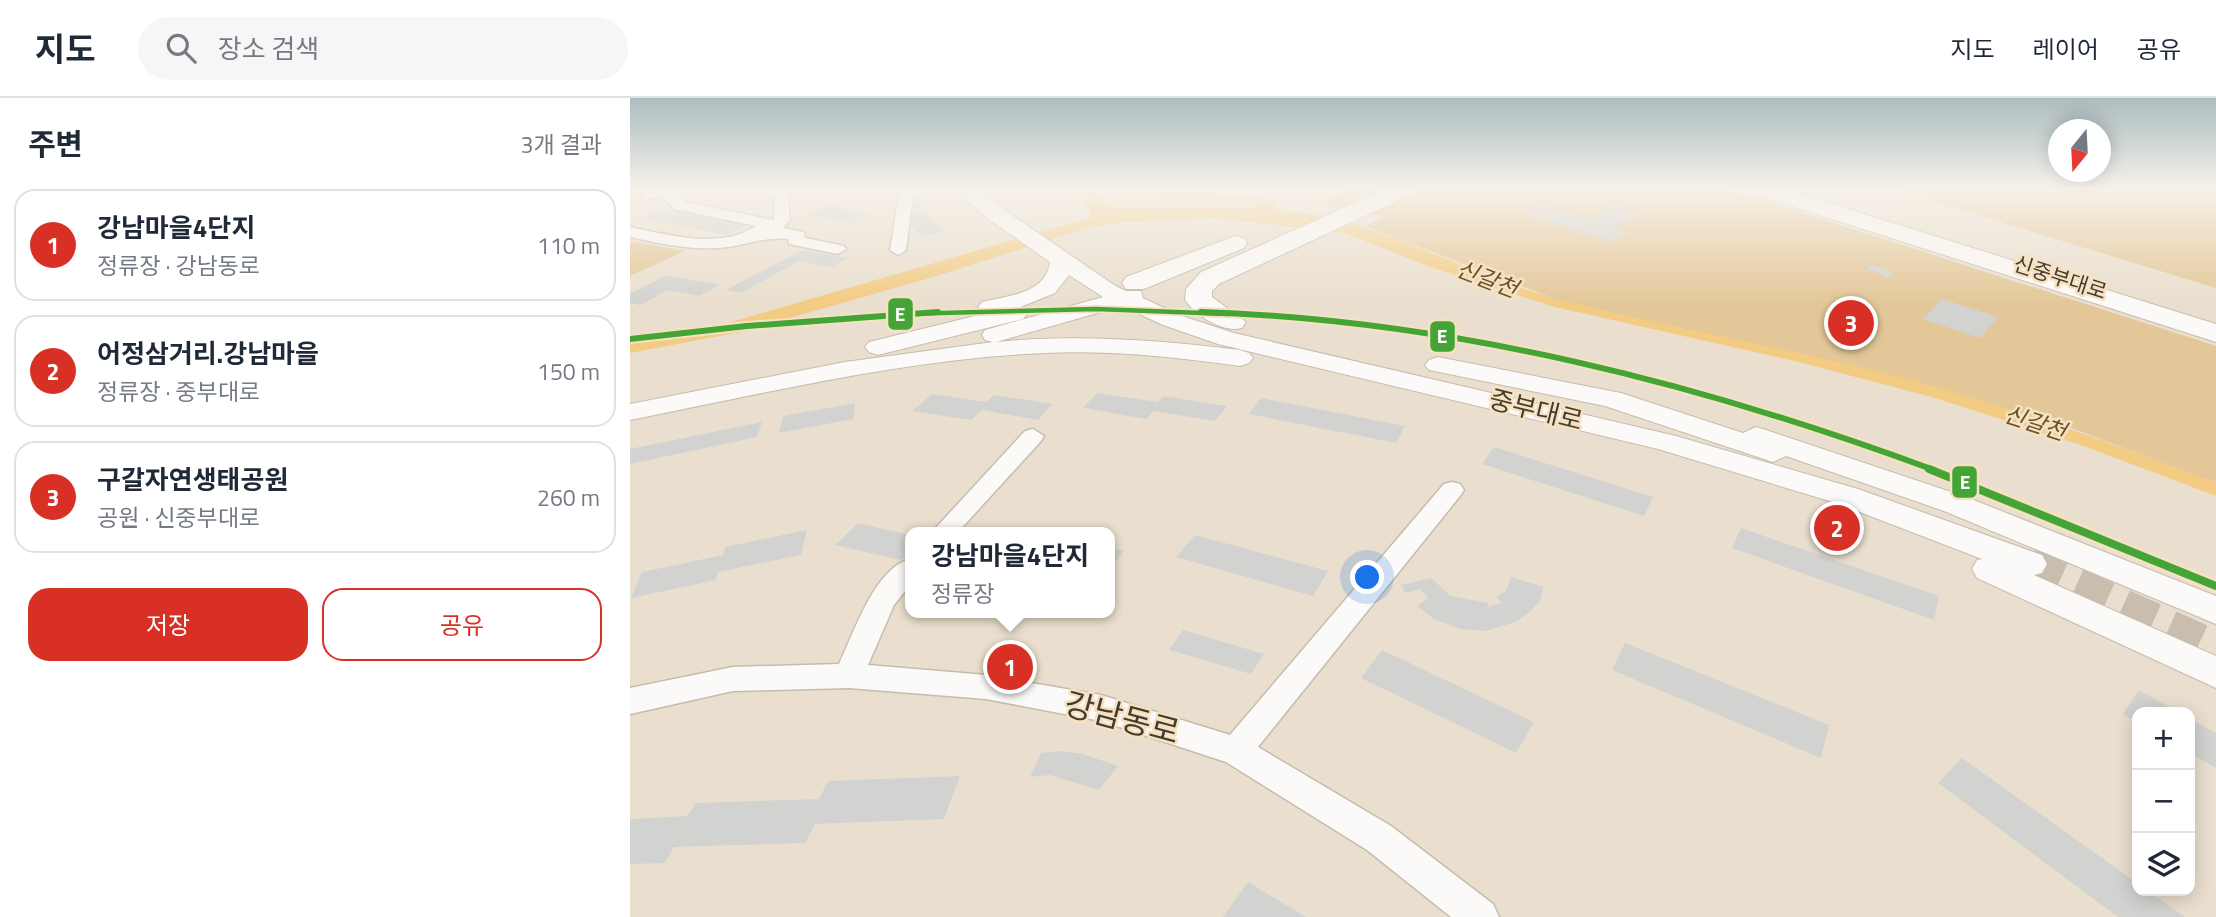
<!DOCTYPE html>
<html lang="ko">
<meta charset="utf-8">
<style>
body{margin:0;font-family:"Titillium Web","Noto Sans KR",sans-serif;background:#f6f6f7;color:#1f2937}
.controls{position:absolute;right:21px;bottom:21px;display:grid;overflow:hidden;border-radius:14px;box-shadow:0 4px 18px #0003}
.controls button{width:63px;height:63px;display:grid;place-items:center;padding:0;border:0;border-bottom:2px solid #e0e1e3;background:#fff;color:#1f2937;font:35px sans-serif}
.compass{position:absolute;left:1418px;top:21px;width:63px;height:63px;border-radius:50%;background:#fff;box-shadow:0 4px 18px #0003;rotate:198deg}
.you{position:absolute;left:738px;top:480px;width:24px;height:24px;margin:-18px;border:5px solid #fff;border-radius:50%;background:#1a73e8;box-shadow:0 0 0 10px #1a73e833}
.badge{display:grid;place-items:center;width:46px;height:46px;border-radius:50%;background:#d93025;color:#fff;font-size:23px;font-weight:700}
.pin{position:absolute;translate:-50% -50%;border:4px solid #fff;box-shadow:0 2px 7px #0006}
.popup{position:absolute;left:275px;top:429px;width:210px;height:91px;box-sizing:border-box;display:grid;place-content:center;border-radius:14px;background:#fff;filter:drop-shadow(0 2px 5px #0005);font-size:23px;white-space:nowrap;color:#747a83}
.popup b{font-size:26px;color:#1f2937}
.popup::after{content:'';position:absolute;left:50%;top:100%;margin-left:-14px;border:14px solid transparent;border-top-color:#fff}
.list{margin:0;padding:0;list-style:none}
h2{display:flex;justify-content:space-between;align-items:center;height:91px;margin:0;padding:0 28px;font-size:30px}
h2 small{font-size:23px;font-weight:400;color:#747a83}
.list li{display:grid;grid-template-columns:46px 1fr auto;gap:21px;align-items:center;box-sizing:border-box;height:112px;margin:0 14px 14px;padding:0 14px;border:2px solid #e0e1e3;border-radius:21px}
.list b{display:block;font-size:26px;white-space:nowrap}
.list p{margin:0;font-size:23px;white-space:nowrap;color:#747a83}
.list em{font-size:23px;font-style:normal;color:#747a83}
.actions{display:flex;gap:14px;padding:21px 28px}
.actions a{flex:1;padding:16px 0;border:2px solid #d93025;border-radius:21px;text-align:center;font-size:24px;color:#d93025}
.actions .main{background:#d93025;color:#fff}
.icon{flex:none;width:38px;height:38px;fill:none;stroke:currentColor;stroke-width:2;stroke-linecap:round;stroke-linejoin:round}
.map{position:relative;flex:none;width:1586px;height:819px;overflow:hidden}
header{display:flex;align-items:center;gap:42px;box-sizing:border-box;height:98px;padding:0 35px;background:#fff;border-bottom:2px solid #e0e1e3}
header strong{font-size:33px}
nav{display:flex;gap:38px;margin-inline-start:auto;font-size:24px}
.search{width:490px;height:63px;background:#f6f6f7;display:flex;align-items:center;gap:18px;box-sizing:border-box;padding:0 24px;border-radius:38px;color:#747a83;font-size:26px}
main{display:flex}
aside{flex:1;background:#fff}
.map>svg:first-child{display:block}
</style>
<header>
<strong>지도</strong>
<div class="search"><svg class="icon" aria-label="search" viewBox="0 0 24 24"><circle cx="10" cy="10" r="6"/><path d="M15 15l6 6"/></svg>장소 검색</div>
<nav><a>지도</a><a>레이어</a><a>공유</a></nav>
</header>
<main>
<aside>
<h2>주변<small>3개 결과</small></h2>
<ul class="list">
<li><span class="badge">1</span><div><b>강남마을4단지</b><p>정류장 · 강남동로</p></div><em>110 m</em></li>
<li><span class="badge">2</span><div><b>어정삼거리.강남마을</b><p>정류장 · 중부대로</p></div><em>150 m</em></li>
<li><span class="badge">3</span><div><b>구갈자연생태공원</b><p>공원 · 신중부대로</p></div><em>260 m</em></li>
</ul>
<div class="actions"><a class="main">저장</a><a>공유</a></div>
</aside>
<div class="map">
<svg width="1586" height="819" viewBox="0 0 1586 819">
<rect width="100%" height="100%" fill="#eadfce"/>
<g fill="#e3c798">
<polygon points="719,91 1098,91 1586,248 1586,385 1447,332 1287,284 928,202 735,128 755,119 685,105"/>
<polygon points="1264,91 1586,91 1586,190 1282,97"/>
<polygon points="0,144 6,144 55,153 0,178"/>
</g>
<path fill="#f3cb83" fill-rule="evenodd" d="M444,91L573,93L646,102L645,112C747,118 833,177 931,202C1030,227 1130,245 1230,269C1352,299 1469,339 1586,385V398L1448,346L1305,300L1169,264L925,209L797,168L715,135L588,120L491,124L456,130L310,177L111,234L0,255V245L94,226L459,120L461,114ZM471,94L509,95L512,101L623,105L624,110H483Z"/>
<g fill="#d2d3d0">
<polygon points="289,98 300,108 278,113 281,99"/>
<polygon points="196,107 240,115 220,125 175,117"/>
<polygon points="910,107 960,123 986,107 1008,114 983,130 996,134 981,144 895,116"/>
<polygon points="32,111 117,127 96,137 10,120"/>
<polygon points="293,113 314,133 292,139 276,122 281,115"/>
<polygon points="172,152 218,160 202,169 169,163 111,195 96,192"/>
<polygon points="1242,167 1263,174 1257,180 1245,173 1235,173"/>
<polygon points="35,178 90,186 70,198 38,192 10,207 0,205 0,196"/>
<polygon points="1312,201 1368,219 1350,240 1293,221"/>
<polygon points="467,295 528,304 533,298 597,308 585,323 523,313 516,321 453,310"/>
<polygon points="302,296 356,304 364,297 423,306 408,322 352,312 341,322 282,313"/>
<polygon points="631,300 775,328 766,345 619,316"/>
<polygon points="225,305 223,321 149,335 153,318"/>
<polygon points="132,324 127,339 0,366 0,351"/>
<polygon points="864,349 1023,399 1014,418 852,366"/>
<polygon points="228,425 280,437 280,453 271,462 205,447"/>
<polygon points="1111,430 1309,498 1304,522 1102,450"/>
<polygon points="177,432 171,457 88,474 86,482 1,500 12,474 93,457 95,449"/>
<polygon points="565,437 698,473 683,498 546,459"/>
<polygon points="480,450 494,452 480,472"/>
<polygon points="881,479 913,489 911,501 901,513 886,524 855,533 830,531 804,521 787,508 798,500 790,491 775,495 771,487 801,480 821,498 858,505 858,509 872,505 866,499 876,493"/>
<polygon points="553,532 634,556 621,576 539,552"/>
<polygon points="995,545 1199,627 1191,660 982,572"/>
<polygon points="752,552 904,624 886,655 731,580"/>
<polygon points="1509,592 1548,614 1507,614 1507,625 1493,616"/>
<polygon points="1560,621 1586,635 1586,670 1560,655"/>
<polygon points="433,653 453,656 488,668 469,692 420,677 400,679 411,655"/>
<polygon points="1332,660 1507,785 1507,793 1518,793 1555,819 1488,819 1308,685"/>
<polygon points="330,678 314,721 185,726 175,745 44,749 35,765 0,766 0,721 57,718 66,705 189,701 198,683"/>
<polygon points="618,784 676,819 593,819"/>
</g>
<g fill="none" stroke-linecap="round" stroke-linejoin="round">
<polyline stroke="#c9beae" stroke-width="34" stroke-dasharray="34 17" stroke-linecap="butt" points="1400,466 1586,550"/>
<defs>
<g id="minor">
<path d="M25,91H46L54,104L144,122L145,99L121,91L157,93L160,122L153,130L174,134L175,140L214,148L216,151L208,156L159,146L158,141C134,138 112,149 88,150C58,152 29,145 0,139V129C40,137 89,152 126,128L44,111L33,98L13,102V96Z"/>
<polygon points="270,91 284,91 276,152 268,157 260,152"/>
<polygon points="403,331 414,338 411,343 328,434 302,434 395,333"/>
<path d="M822,384L830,386L834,392L830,398L628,649L761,728L863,806L869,819H821L737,752L596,664L471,623L356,601L219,590L103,593L0,616V590L103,569L209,566C224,535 244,471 280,461V487L264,507L238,567L356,577L471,597L600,637L814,386Z"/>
</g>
<g id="major">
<path d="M323,91H344L484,187L496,193H511L513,200L549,217L604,235L1046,338L1228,391L1412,457L1417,466L1412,475L1404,477L1586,558V590L1347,480L1342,471L1347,462L1352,461L1206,405L1028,351L588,246L533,227L492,208L366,244C448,236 528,242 610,252L619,255L623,260L619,265L610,268C545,259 480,252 414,255C275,261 136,295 0,322V306L215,264L363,244L355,242L352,237L355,232L473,199L439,177L425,195L388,210L397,216L393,221L248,257L239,254L235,249L239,244L357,215L348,209L352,204C377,198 416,196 420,164L357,120Z"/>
<polygon points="808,259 991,295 1113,335 1126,329 1136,332 1336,399 1586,498 1586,526 1314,413 1156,358 1143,364 975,308 799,272 795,267 799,262"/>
</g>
<g id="highway">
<path d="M756,91H785L782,96L589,186L582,193V199L616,224L612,230C593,235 566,218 555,202L556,191L571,174Z"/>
<polygon points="1121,91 1154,91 1586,226 1586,244 1124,96"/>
<polygon points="605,138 614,140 617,145 614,150 514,191 496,191 492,185 496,179"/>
</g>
</defs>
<use href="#minor" stroke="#c4bcae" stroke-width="3"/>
<use href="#major" stroke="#c4bcae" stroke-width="2"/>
<use href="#highway" stroke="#c4bcae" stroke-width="2"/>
<use href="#minor" fill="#fcfaf8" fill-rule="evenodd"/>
<use href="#major" fill="#fcfaf8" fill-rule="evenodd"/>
<use href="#highway" fill="#fcfaf8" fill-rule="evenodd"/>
<defs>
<polyline id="rail-1-far2" points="273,216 466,211 599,216"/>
<g id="rail-1-far1">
<path d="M571,214C822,222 1069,285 1304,372"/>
<polyline points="0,241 117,228 308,214"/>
</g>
<polyline id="rail-1" points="1299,371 1586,488"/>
</defs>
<use href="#rail-1-far2" stroke="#f6e2c2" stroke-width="8"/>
<use href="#rail-1-far1" stroke="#f6e2c2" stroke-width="10"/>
<use href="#rail-1" stroke="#f6e2c2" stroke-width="13"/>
<use href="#rail-1-far2" stroke="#44a436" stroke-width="4.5"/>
<use href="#rail-1-far1" stroke="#44a436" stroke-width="6"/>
<use href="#rail-1" stroke="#44a436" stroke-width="8"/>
</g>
<linearGradient id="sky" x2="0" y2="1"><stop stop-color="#acbdc0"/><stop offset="0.44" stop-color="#f6f1e9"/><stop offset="1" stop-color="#f6f1e9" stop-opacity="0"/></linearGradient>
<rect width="1586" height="206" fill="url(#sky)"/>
<g text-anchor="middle" stroke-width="5" stroke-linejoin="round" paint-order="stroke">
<g font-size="21" fill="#433c2f" stroke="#f6e2c2">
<text transform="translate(1430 180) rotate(18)" y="7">신중부대로</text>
</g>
<g font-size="23" font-style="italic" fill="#67522a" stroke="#f6e2c2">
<text transform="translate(857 181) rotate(21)" y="8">신갈천</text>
<text transform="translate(1405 325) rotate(18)" y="8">신갈천</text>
</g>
<g font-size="26" fill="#433c2f" stroke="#f6e2c2">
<text transform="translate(906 312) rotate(14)" y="9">중부대로</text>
</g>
<g font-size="32" fill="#433c2f" stroke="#f6e2c2">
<text transform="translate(492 620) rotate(15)" y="11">강남동로</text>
</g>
</g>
<g stroke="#f6e2c2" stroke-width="2.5">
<rect x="257" y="199" width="27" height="34" rx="7" fill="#44a436"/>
<rect x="799" y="222" width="27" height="33" rx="7" fill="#44a436"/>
<rect x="1321" y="367" width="27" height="34" rx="7" fill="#44a436"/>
</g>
<g font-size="19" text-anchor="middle" font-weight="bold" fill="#fff">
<text x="270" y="223">E</text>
<text x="812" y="245">E</text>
<text x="1335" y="391">E</text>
</g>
</svg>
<div class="controls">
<button>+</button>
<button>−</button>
<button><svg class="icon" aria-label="layers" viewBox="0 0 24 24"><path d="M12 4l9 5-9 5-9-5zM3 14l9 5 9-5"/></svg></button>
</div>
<svg class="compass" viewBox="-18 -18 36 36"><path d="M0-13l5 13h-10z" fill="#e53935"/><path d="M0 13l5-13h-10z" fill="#747a83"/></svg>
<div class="you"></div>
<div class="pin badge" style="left:380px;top:569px">1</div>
<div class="popup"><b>강남마을4단지</b>정류장</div>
<div class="pin badge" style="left:1207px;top:430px">2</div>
<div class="pin badge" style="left:1221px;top:225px">3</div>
</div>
</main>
